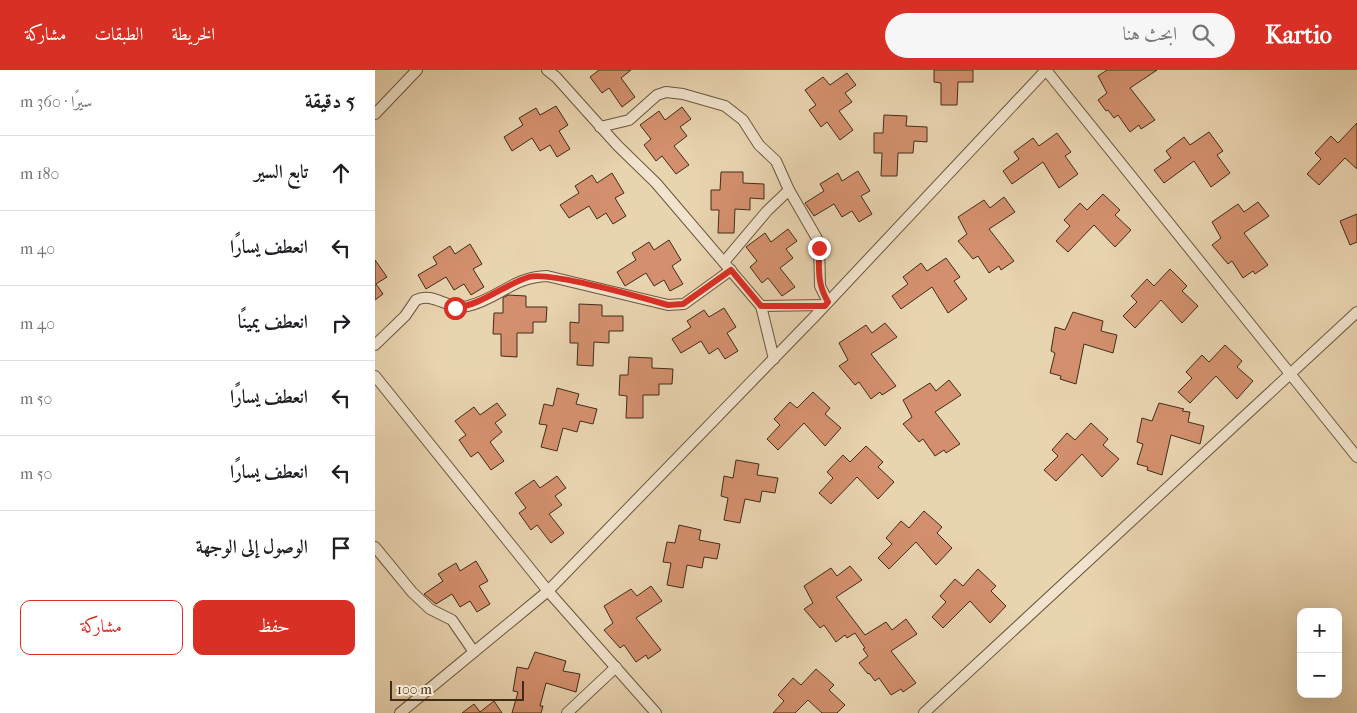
<!DOCTYPE html>
<html lang="ar">
<meta charset="utf-8">
<style>
body{margin:0;font-family:"IM FELL French Canon",Amiri,serif;background:#f6f6f6;color:#202124;direction:rtl}
.controls{position:absolute;right:15px;bottom:15px;display:grid;overflow:hidden;border-radius:10px;box-shadow:0 5px 20px #0002}
.controls button{width:45px;height:45px;display:grid;place-items:center;padding:0;border:0;border-bottom:1px solid #e0e0e0;background:#fff;color:#202124;font:25px sans-serif}
.scale{position:absolute;left:15px;bottom:12px;width:134px;box-sizing:border-box;padding-left:5px;border:2px solid #402d18;border-top:0;font-size:14px;line-height:18px;white-space:nowrap;color:#402d18;-webkit-text-stroke:4px #f1e3cc;paint-order:stroke}
.stop{position:absolute;width:15px;height:15px;margin:-11px;border:4px solid #d93025;border-radius:50%;background:#fff}
.stop.end{background:#d93025;border-color:#fff;box-shadow:0 1px 5px #0008}
.list{margin:0;padding:0;list-style:none}
h2{display:flex;justify-content:space-between;align-items:center;height:65px;margin:0;padding:0 20px;font-size:21px}
h2 small{font-size:16px;font-weight:400;color:#757577}
.list li{display:grid;grid-template-columns:32px 1fr auto;gap:15px;align-items:center;box-sizing:border-box;height:75px;padding:0 20px;border-top:1px solid #e0e0e0}
.list b{display:block;font-size:19px;white-space:nowrap}
.list em{font-size:16px;font-style:normal;color:#757577}
.actions{display:flex;gap:10px;padding:15px 20px}
.actions a{flex:1;padding:11px 0;border:1px solid #d93025;border-radius:10px;text-align:center;font-size:18px;color:#d93025}
.actions .main{background:#d93025;color:#fff}
.icon{flex:none;width:28px;height:28px;fill:none;stroke:currentColor;stroke-width:2;stroke-linecap:round;stroke-linejoin:round}
.map{position:relative;flex:none;width:982px;height:643px;overflow:hidden;direction:ltr}
header{display:flex;align-items:center;gap:30px;box-sizing:border-box;height:70px;padding:0 25px;background:#d93025;color:#fff}
header strong{font-size:24px}
nav{display:flex;gap:28px;margin-inline-start:auto;font-size:18px}
.search{width:350px;height:45px;background:#f6f6f6;display:flex;align-items:center;gap:12px;box-sizing:border-box;padding:0 18px;border-radius:28px;color:#757577;font-size:19px}
main{display:flex}
aside{flex:1;background:#fff}
.map>svg:first-child{display:block}
</style>
<header>
<strong>Kartio</strong>
<div class="search"><svg class="icon" aria-label="search" viewBox="0 0 24 24"><circle cx="10" cy="10" r="6"/><path d="M15 15l6 6"/></svg>ابحث هنا</div>
<nav><a>الخريطة</a><a>الطبقات</a><a>مشاركة</a></nav>
</header>
<main>
<div class="map">
<svg width="982" height="643" viewBox="0 0 982 643">
<rect width="100%" height="100%" fill="#e9d4b0"/>
<filter id="stains"><feTurbulence type="fractalNoise" baseFrequency=".004" numOctaves="4"/><feColorMatrix values="0 0 0 0 .2 0 0 0 0 .09 0 0 0 0 .02 0 0 0 .5 -.17"/></filter>
<radialGradient id="worn" r=".72"><stop offset=".6" stop-color="#630" stop-opacity="0"/><stop offset="1" stop-color="#630" stop-opacity=".3"/></radialGradient>
<g fill="#d4906e" stroke="#402d18">
<polygon points="224,0 256,0 246,8 260,27 247,37 234,18 227,23 215,7"/>
<polygon points="559,0 598,0 598,12 583,12 582,35 566,35 566,13 559,12"/>
<polygon points="732,0 782,0 755,18 780,50 766,59 764,55 755,62 743,45 739,48 733,40 731,41 723,30 732,23 723,6"/>
<polygon points="472,3 481,15 470,23 477,32 464,41 478,60 465,70 452,52 446,57 434,40 441,35 430,20 448,7 455,15"/>
<polygon points="181,36 193,55 184,61 195,79 182,87 175,75 165,81 157,68 137,81 129,67 148,55 144,48 161,38 165,45"/>
<polygon points="307,37 316,49 305,57 312,66 299,76 314,95 301,104 287,86 281,91 269,75 276,69 265,55 284,41 290,50"/>
<polygon points="509,45 532,46 531,56 552,57 552,72 539,71 538,83 523,83 522,106 506,106 507,83 499,83 499,63 508,63"/>
<polygon points="982,53 982,99 970,88 944,115 932,104 946,89 940,83 956,66 963,73"/>
<polygon points="834,62 848,81 842,85 855,103 836,117 819,91 789,113 779,100 796,88 791,81 809,67 815,75"/>
<polygon points="682,63 696,82 690,86 703,104 684,118 668,92 637,114 628,101 644,89 639,82 658,68 664,76"/>
<polygon points="483,101 495,121 486,126 497,144 484,152 477,141 467,147 459,134 439,146 430,133 449,121 445,114 463,103 467,111"/>
<polygon points="346,102 368,102 368,113 389,114 389,129 375,128 375,140 360,139 359,163 343,163 344,140 336,140 336,120 345,120"/>
<polygon points="237,103 249,123 240,128 251,146 238,154 231,143 222,149 214,136 194,148 185,135 204,123 200,116 217,105 222,113"/>
<polygon points="728,124 745,140 740,145 756,160 740,177 719,155 693,182 681,171 695,156 689,150 705,133 712,140"/>
<polygon points="629,127 640,142 614,159 639,191 626,200 624,196 614,203 603,186 598,189 583,171 592,164 583,147 609,130 615,138"/>
<polygon points="883,132 894,146 869,163 893,195 880,204 878,201 868,208 857,191 853,194 837,175 846,168 837,152 863,134 869,142"/>
<polygon points="982,144 982,172 975,175 965,151"/>
<polygon points="413,159 422,171 411,179 418,188 405,198 420,217 407,226 393,208 387,213 375,197 382,191 371,177 390,163 396,172"/>
<polygon points="294,170 306,190 297,196 308,214 295,221 289,210 279,216 271,203 250,216 242,202 261,190 257,183 274,172 279,180"/>
<polygon points="95,174 107,194 98,199 109,217 96,225 89,214 79,220 71,207 51,219 43,205 62,194 58,187 75,176 80,184"/>
<polygon points="571,188 585,207 579,211 592,229 573,243 557,217 526,239 517,226 533,214 528,207 546,193 552,201"/>
<polygon points="0,190 12,207 1,214 8,224 0,230"/>
<polygon points="795,199 812,216 807,221 823,236 807,253 786,230 760,258 748,246 762,232 756,226 772,209 779,216"/>
<polygon points="133,225 151,226 151,237 172,237 171,252 158,252 158,263 142,263 142,287 126,286 126,264 118,264 119,243 128,243 128,228"/>
<polygon points="204,234 227,235 227,246 248,246 248,261 234,261 234,273 219,272 218,296 202,295 203,273 195,273 195,252 204,253"/>
<polygon points="349,238 361,257 352,263 363,281 350,289 343,278 334,284 326,271 306,283 297,269 316,257 312,251 329,240 334,247"/>
<polygon points="698,242 728,251 726,261 742,265 738,283 709,274 701,314 685,309 686,306 675,303 680,283 676,281 680,257 690,260"/>
<polygon points="510,253 522,267 496,284 521,316 507,325 505,322 496,329 484,312 480,315 464,296 473,290 464,273 491,255 497,263"/>
<polygon points="850,275 867,291 862,297 878,311 862,329 841,306 815,333 803,322 817,308 811,302 827,285 834,292"/>
<polygon points="254,287 277,288 277,298 298,299 297,314 284,314 284,325 268,325 268,348 251,348 252,326 244,325 245,305 253,305"/>
<polygon points="574,310 586,325 560,342 585,374 571,383 569,380 560,386 548,369 544,372 528,354 537,347 528,330 555,313 561,321"/>
<polygon points="182,318 204,324 201,334 222,339 218,354 205,351 202,362 188,358 182,381 166,377 172,355 164,354 169,334 178,336"/>
<polygon points="438,322 455,338 450,344 466,358 450,376 429,353 403,380 392,369 405,355 399,349 415,332 422,338"/>
<polygon points="122,333 131,345 120,353 127,362 115,372 129,391 116,400 103,382 96,387 84,370 91,365 80,351 99,337 105,345"/>
<polygon points="784,333 809,339 807,341 815,342 813,352 829,356 825,374 796,365 787,405 772,400 773,397 762,394 768,374 762,372 767,348 777,351"/>
<polygon points="716,353 733,369 728,375 744,389 727,407 707,384 681,411 669,400 683,386 677,380 692,363 700,370"/>
<polygon points="491,376 508,392 503,397 519,412 503,429 482,407 456,434 444,423 458,408 452,402 468,385 475,392"/>
<polygon points="361,390 384,394 382,405 403,408 400,423 387,421 385,432 370,429 365,453 349,450 353,428 346,426 349,406 358,408"/>
<polygon points="182,406 191,418 180,426 187,435 174,444 189,463 176,473 162,455 156,460 144,443 151,438 140,423 159,410 165,418"/>
<polygon points="549,441 567,457 562,463 577,478 561,495 541,472 514,499 503,488 517,474 511,468 526,451 534,458"/>
<polygon points="304,455 326,460 324,470 345,474 342,489 329,487 327,498 312,495 308,518 292,515 296,493 288,492 292,472 300,473"/>
<polygon points="101,491 113,511 104,516 115,534 102,542 95,531 85,537 77,524 61,534 49,524 68,511 63,504 81,493 85,501"/>
<polygon points="475,496 487,510 461,527 490,565 511,552 517,560 531,549 542,564 516,581 541,613 528,622 526,619 516,625 504,608 500,611 494,603 493,604 484,593 493,586 488,579 490,578 480,563 472,568 470,565 461,572 449,555 445,558 429,539 438,533 429,516 456,498 462,506"/>
<polygon points="603,499 621,516 616,521 631,536 615,553 595,531 568,558 557,547 571,532 565,526 580,509 588,516"/>
<polygon points="276,516 287,531 261,548 286,580 273,589 271,585 261,592 249,575 245,578 229,560 238,553 229,536 256,519 262,526"/>
<polygon points="160,582 191,591 188,601 205,604 201,622 171,613 165,636 168,636 166,643 137,643 143,622 138,621 142,597 153,599"/>
<polygon points="441,599 459,615 454,620 470,635 462,643 447,643 433,630 420,643 398,643 409,631 403,625 418,608 426,615"/>
<polygon points="119,631 127,643 87,643 99,634 105,642"/>
</g>
<g fill="none" stroke-linecap="round" stroke-linejoin="round">
<defs>
<g id="street">
<polyline points="172,0 181,7 242,75 281,113 386,236 399,289"/>
<polyline points="671,0 982,387"/>
<polyline points="0,44 42,0"/>
<polyline points="225,57 254,50 282,25 291,22 308,24 350,36 368,50 384,75 401,91 414,120"/>
<polyline points="349,192 392,141 414,120 444,172 445,216 453,232"/>
<polyline points="386,236 450,235"/>
<path d="M0,275L30,246L41,230C58,221 74,241 93,236C123,229 138,207 172,206L293,235L309,234L356,200"/>
<polyline points="0,306 173,521 281,643"/>
<polyline points="0,477 37,522 55,539 77,550 99,582"/>
<polyline points="25,643 173,521 441,245 671,0"/>
<polyline points="192,643 241,597"/>
<polyline points="549,643 982,242"/>
</g>
</defs>
<use href="#street" stroke="#6a573e" stroke-width="12"/>
<use href="#street" stroke="#f1e3cc" stroke-width="10"/>
</g>
<g fill="none" stroke-linecap="round" stroke-linejoin="round">
<path stroke="#d93025" stroke-width="6" d="M80,238C109,234 128,215 154,207C175,201 268,228 293,235L308,234L356,200L386,236H450L453,232C442,214 444,199 444,178"/>
</g>
<rect width="100%" height="100%" filter="url(#stains)"/>
<rect width="100%" height="100%" fill="url(#worn)"/>
</svg>
<div class="controls">
<button>+</button>
<button>−</button>
</div>
<div class="scale">100 m</div>
<div class="stop" style="left:80px;top:238px"></div>
<div class="stop end" style="left:444px;top:178px"></div>
</div>
<aside>
<h2>5 دقيقة<small>سيرًا · 360 m</small></h2>
<ul class="list">
<li><svg class="icon" aria-label="ahead" viewBox="0 0 24 24"><path d="M12 20V5M6 11l6-6 6 6"/></svg><div><b>تابع السير</b></div><em>180 m</em></li>
<li><svg class="icon" aria-label="left" viewBox="0 0 24 24"><path d="M17 20v-9H6M10 6l-5 5 5 5"/></svg><div><b>انعطف يسارًا</b></div><em>40 m</em></li>
<li><svg class="icon" aria-label="right" viewBox="0 0 24 24"><path d="M7 20v-9h11M14 6l5 5-5 5"/></svg><div><b>انعطف يمينًا</b></div><em>40 m</em></li>
<li><svg class="icon" aria-label="left" viewBox="0 0 24 24"><path d="M17 20v-9H6M10 6l-5 5 5 5"/></svg><div><b>انعطف يسارًا</b></div><em>50 m</em></li>
<li><svg class="icon" aria-label="left" viewBox="0 0 24 24"><path d="M17 20v-9H6M10 6l-5 5 5 5"/></svg><div><b>انعطف يسارًا</b></div><em>50 m</em></li>
<li><svg class="icon" aria-label="arrive" viewBox="0 0 24 24"><path d="M6 21V4h12l-3 4 3 4H6"/></svg><div><b>الوصول إلى الوجهة</b></div></li>
</ul>
<div class="actions"><a class="main">حفظ</a><a>مشاركة</a></div>
</aside>
</main>
